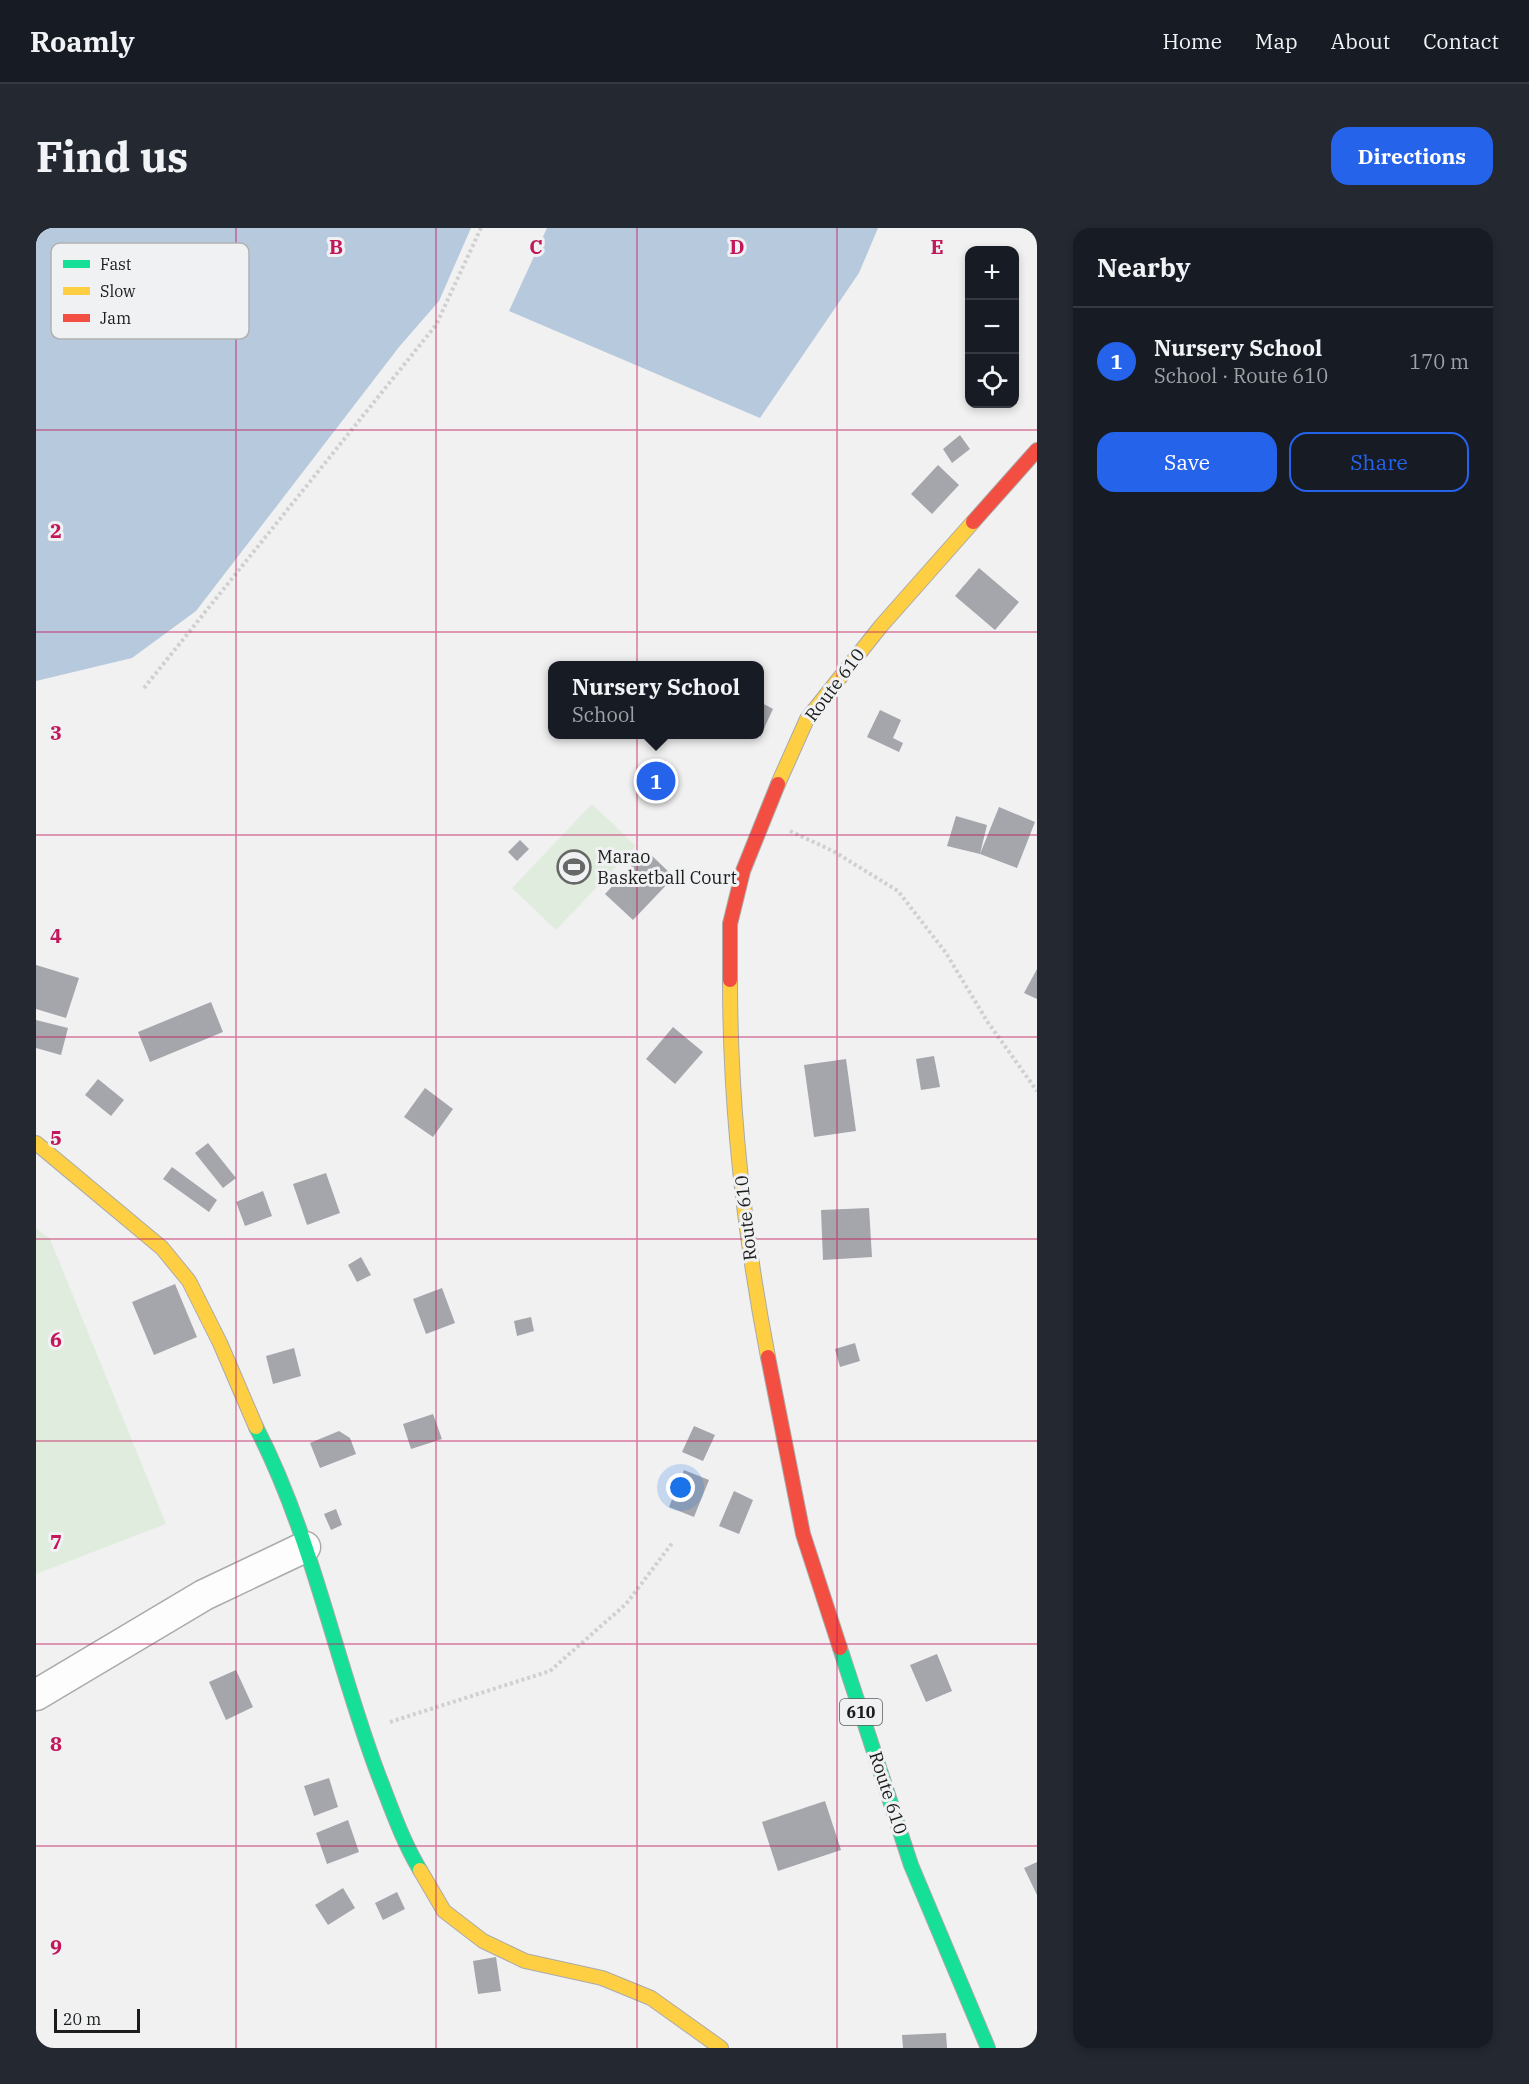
<!DOCTYPE html>
<meta charset="utf-8">
<style>
body{margin:0;font-family:"IBM Plex Serif",serif;background:#242831;color:#f1f3f6}
.controls{position:absolute;right:18px;top:18px;display:grid;overflow:hidden;border-radius:12px;box-shadow:0 3px 9px #0003}
.controls button{width:54px;height:54px;display:grid;place-items:center;padding:0;border:0;border-bottom:2px solid #363941;background:#171b24;color:#f1f3f6;font:30px sans-serif}
.scale{position:absolute;left:18px;bottom:15px;width:86px;box-sizing:border-box;padding-left:6px;border:3px solid #1c1c1c;border-top:0;font-size:16px;line-height:21px;white-space:nowrap;color:#1c1c1c;-webkit-text-stroke:4px #f0f1f2;paint-order:stroke}
.you{position:absolute;left:645px;top:1260px;width:21px;height:21px;margin:-15px;border:4px solid #fff;border-radius:50%;background:#1a73e8;box-shadow:0 0 0 9px #1a73e833}
.badge{display:grid;place-items:center;width:39px;height:39px;border-radius:50%;background:#2563eb;color:#fff;font-size:20px;font-weight:700}
.pin{position:absolute;translate:-50% -50%;border:3px solid #fff;box-shadow:0 2px 6px #0006}
.popup{position:absolute;left:512px;top:433px;width:216px;height:78px;box-sizing:border-box;display:grid;place-content:center;border-radius:12px;background:#171b24;filter:drop-shadow(0 2px 4px #0005);font-size:20px;white-space:nowrap;color:#9ea1a6}
.popup b{font-size:22px;color:#f1f3f6}
.popup::after{content:'';position:absolute;left:50%;top:100%;margin-left:-12px;border:12px solid transparent;border-top-color:#171b24}
.list{margin:0;padding:0;list-style:none}
h2{display:flex;justify-content:space-between;align-items:center;height:78px;margin:0;padding:0 24px;font-size:26px}
h2 small{font-size:20px;font-weight:400;color:#9ea1a6}
.list li{display:grid;grid-template-columns:39px 1fr auto;gap:18px;align-items:center;box-sizing:border-box;height:108px;padding:0 24px;border-top:2px solid #363941}
.list b{display:block;font-size:22px;white-space:nowrap}
.list p{margin:0;font-size:20px;white-space:nowrap;color:#9ea1a6}
.list em{font-size:20px;font-style:normal;color:#9ea1a6}
.actions{display:flex;gap:12px;padding:18px 24px}
.actions a{flex:1;padding:14px 0;border:2px solid #2563eb;border-radius:18px;text-align:center;font-size:21px;color:#2563eb}
.actions .main{background:#2563eb;color:#fff}
.icon{flex:none;width:33px;height:33px;fill:none;stroke:currentColor;stroke-width:2;stroke-linecap:round;stroke-linejoin:round}
.map{position:relative;flex:none;width:1001px;height:1820px;overflow:hidden;border-radius:18px}
header{display:flex;align-items:center;gap:36px;box-sizing:border-box;height:84px;padding:0 30px;background:#171b24;border-bottom:2px solid #363941}
header strong{font-size:28px}
nav{display:flex;gap:33px;margin-inline-start:auto;font-size:21px}
.intro{display:flex;align-items:center;justify-content:space-between;box-sizing:border-box;height:144px;padding:0 36px}
h1{margin:0;font-size:42px}
.button{padding:15px 27px;border-radius:18px;background:#2563eb;color:#fff;font-size:21px;font-weight:700}
main{display:flex;gap:36px;padding:0 36px}
aside{flex:1;background:#171b24;border-radius:18px;box-shadow:0 3px 9px #0003}
.map>svg:first-child{display:block}
</style>
<header>
<strong>Roamly</strong>
<nav><a>Home</a><a>Map</a><a>About</a><a>Contact</a></nav>
</header>
<div class="intro"><h1>Find us</h1><a class="button">Directions</a></div>
<main>
<div class="map">
<svg width="1001" height="1820" viewBox="0 0 1001 1820">
<rect width="100%" height="100%" fill="#f1f1f1"/>
<g fill="#e0edde">
<polygon points="556,576 600,618 520,702 476,660"/>
<polygon points="0,1000 14,1011 130,1296 0,1346"/>
</g>
<g fill="#b7c9dd">
<polygon points="0,0 435,0 403,73 363,119 160,383 96,430 0,453"/>
<polygon points="511,0 842,0 823,45 724,190 473,83"/>
</g>
<g fill="#a4a6ac">
<polygon points="924,207 934,221 916,235 907,221"/>
<polygon points="902,237 923,257 896,286 875,266"/>
<polygon points="943,340 983,374 959,402 919,368"/>
<polygon points="724,474 737,481 724,509"/>
<polygon points="844,482 865,492 857,510 867,515 863,524 831,509"/>
<polygon points="629,532 640,561 610,573 599,544"/>
<polygon points="963,579 999,594 981,640 944,626"/>
<polygon points="920,588 951,597 944,626 911,618"/>
<polygon points="484,612 493,621 481,633 472,624"/>
<polygon points="610,622 638,649 597,692 569,666"/>
<polygon points="0,737 43,750 30,790 0,781"/>
<polygon points="1001,741 1001,771 988,765"/>
<polygon points="175,774 187,804 114,834 102,804"/>
<polygon points="0,792 32,800 25,827 0,820"/>
<polygon points="637,799 667,824 639,856 610,831"/>
<polygon points="898,828 904,859 885,862 880,831"/>
<polygon points="810,831 820,903 778,909 768,837"/>
<polygon points="62,851 88,872 75,888 49,867"/>
<polygon points="389,860 417,881 397,909 368,889"/>
<polygon points="172,915 200,950 187,960 159,925"/>
<polygon points="136,939 181,972 173,984 127,951"/>
<polygon points="290,945 304,985 271,997 257,956"/>
<polygon points="227,963 236,988 209,998 200,974"/>
<polygon points="833,980 836,1029 787,1032 785,982"/>
<polygon points="325,1029 335,1047 321,1054 312,1037"/>
<polygon points="139,1056 161,1109 118,1127 96,1074"/>
<polygon points="406,1060 419,1095 390,1106 377,1071"/>
<polygon points="495,1089 498,1103 481,1108 478,1093"/>
<polygon points="819,1115 824,1133 804,1139 799,1121"/>
<polygon points="258,1120 265,1148 237,1156 230,1128"/>
<polygon points="397,1186 406,1211 375,1221 367,1196"/>
<polygon points="658,1198 679,1207 667,1233 646,1224"/>
<polygon points="303,1203 314,1210 320,1226 284,1240 274,1215"/>
<polygon points="648,1242 673,1252 658,1289 633,1279"/>
<polygon points="698,1263 717,1272 703,1306 683,1298"/>
<polygon points="300,1281 306,1297 295,1302 288,1286"/>
<polygon points="901,1426 916,1463 890,1474 874,1437"/>
<polygon points="200,1442 217,1479 190,1492 173,1454"/>
<polygon points="293,1550 302,1579 278,1588 268,1558"/>
<polygon points="789,1573 805,1622 742,1643 726,1594"/>
<polygon points="312,1592 323,1624 291,1636 280,1605"/>
<polygon points="1001,1634 1001,1667 988,1640"/>
<polygon points="307,1660 319,1680 292,1697 279,1677"/>
<polygon points="361,1664 369,1681 347,1692 339,1675"/>
<polygon points="460,1729 465,1763 442,1766 437,1733"/>
<polygon points="910,1805 911,1820 867,1820 866,1807"/>
</g>
<g fill="none" stroke-linecap="round" stroke-linejoin="round">
<defs>
<polyline id="street" points="0,1467 168,1367 269,1319"/>
<g id="fast">
<path d="M220,1199C276,1307 299,1432 342,1546C355,1579 366,1612 384,1642"/>
<polyline points="804,1420 875,1637 952,1820"/>
</g>
<g id="slow">
<polyline points="742,556 771,491 845,398 937,294"/>
<path d="M694,752C694,878 708,1005 732,1129"/>
<polyline points="0,915 126,1020 153,1053 184,1115 220,1199"/>
<polyline points="384,1642 408,1683 447,1713 489,1733 566,1750 615,1770 685,1820"/>
</g>
<g id="jam">
<polyline points="937,294 1001,222"/>
<polyline points="694,752 694,696 707,643 742,556"/>
<polyline points="732,1129 767,1306 804,1420"/>
</g>
</defs>
<use href="#street" stroke="#aaa" stroke-width="33"/>
<use href="#fast" stroke="#aaa" stroke-width="16"/>
<use href="#slow" stroke="#aaa" stroke-width="16"/>
<use href="#jam" stroke="#aaa" stroke-width="16"/>
<g stroke="#d0d0d0" stroke-width="4" stroke-dasharray="3 3" stroke-linecap="butt">
<polyline points="108,460 400,97 445,0"/>
<polyline points="754,603 797,623 862,663 910,725 951,793 1001,863"/>
<polyline points="354,1494 514,1443 590,1376 637,1314"/>
</g>
<use href="#street" stroke="#fdfdfd" stroke-width="30"/>
<use href="#fast" stroke="#16e098" stroke-width="14"/>
<use href="#slow" stroke="#ffcf43" stroke-width="14"/>
<use href="#jam" stroke="#f24e42" stroke-width="14"/>
</g>
<path fill="none" stroke="#c2185b" stroke-width="1.5" stroke-opacity="0.55" d="M200,0V1820M400,0V1820M601,0V1820M801,0V1820M0,202H1001M0,404H1001M0,607H1001M0,809H1001M0,1011H1001M0,1213H1001M0,1416H1001M0,1618H1001"/>
<defs>
<symbol id="stadium-ring" viewBox="-11 -11 22 22"><circle r="9.5" fill="#f0f1f2" stroke="#676767" stroke-width="1.5"/><path d="M0-5a6.5 5 0 1 0 0 10a6.5 5 0 1 0 0-10ZM-3.5-1.8h7v3.6h-7Z" fill="#676767"/></symbol>
</defs>
<g fill-rule="evenodd">
<use href="#stadium-ring" x="519" y="620" width="38" height="38"/>
</g>
<g text-anchor="middle" stroke-width="6" stroke-linejoin="round" paint-order="stroke">
<rect fill="#f0f1f2" stroke="#5c5c5c" stroke-width="1.5" x="804" y="1471" width="42" height="26" rx="4.5"/>
<g font-size="16" font-weight="bold" fill="#1c1c1c">
<text x="825" y="1490">610</text>
</g>
<g font-size="18" fill="#1c1c1c" stroke="#f0f1f2">
<text transform="translate(799 457) rotate(-53)" y="6">Route 610</text>
<text transform="translate(710 990) rotate(-96)" y="6">Route 610</text>
<text transform="translate(852 1565) rotate(72)" y="6">Route 610</text>
</g>
<g font-size="18" fill="#1c1c1c" stroke="#f0f1f2" text-anchor="start">
<text x="561" y="635">Marao<tspan x="561" dy="21">Basketball Court</tspan></text>
</g>
</g>
<rect x="15" y="15" width="198" height="96" rx="9" fill="#f0f1f2" stroke="#b0b1b2" stroke-width="1.5"/>
<rect x="27" y="32" width="27" height="8" fill="#16e098"/>
<rect x="27" y="59" width="27" height="8" fill="#ffcf43"/>
<rect x="27" y="86" width="27" height="8" fill="#f24e42"/>
<g font-size="16" fill="#1c1c1c">
<text x="64" y="42">Fast</text>
<text x="64" y="69">Slow</text>
<text x="64" y="96">Jam</text>
</g>
<g font-size="20" text-anchor="middle" font-weight="bold" fill="#c2185b" stroke="#f0f1f2" stroke-width="6" stroke-linejoin="round" paint-order="stroke">
<text x="300" y="26">B</text>
<text x="500" y="26">C</text>
<text x="701" y="26">D</text>
<text x="901" y="26">E</text>
<text x="20" y="310">2</text>
<text x="20" y="512">3</text>
<text x="20" y="715">4</text>
<text x="20" y="917">5</text>
<text x="20" y="1119">6</text>
<text x="20" y="1321">7</text>
<text x="20" y="1523">8</text>
<text x="20" y="1726">9</text>
</g>
</svg>
<div class="controls">
<button>+</button>
<button>−</button>
<button><svg class="icon" aria-label="locate" viewBox="0 0 24 24"><circle cx="12" cy="12" r="6"/><path d="M12 2v4M12 18v4M2 12h4M18 12h4"/></svg></button>
</div>
<div class="scale">20 m</div>
<div class="you"></div>
<div class="pin badge" style="left:620px;top:553px">1</div>
<div class="popup"><b>Nursery School</b>School</div>
</div>
<aside>
<h2>Nearby<small></small></h2>
<ul class="list">
<li><span class="badge">1</span><div><b>Nursery School</b><p>School · Route 610</p></div><em>170 m</em></li>
</ul>
<div class="actions"><a class="main">Save</a><a>Share</a></div>
</aside>
</main>
